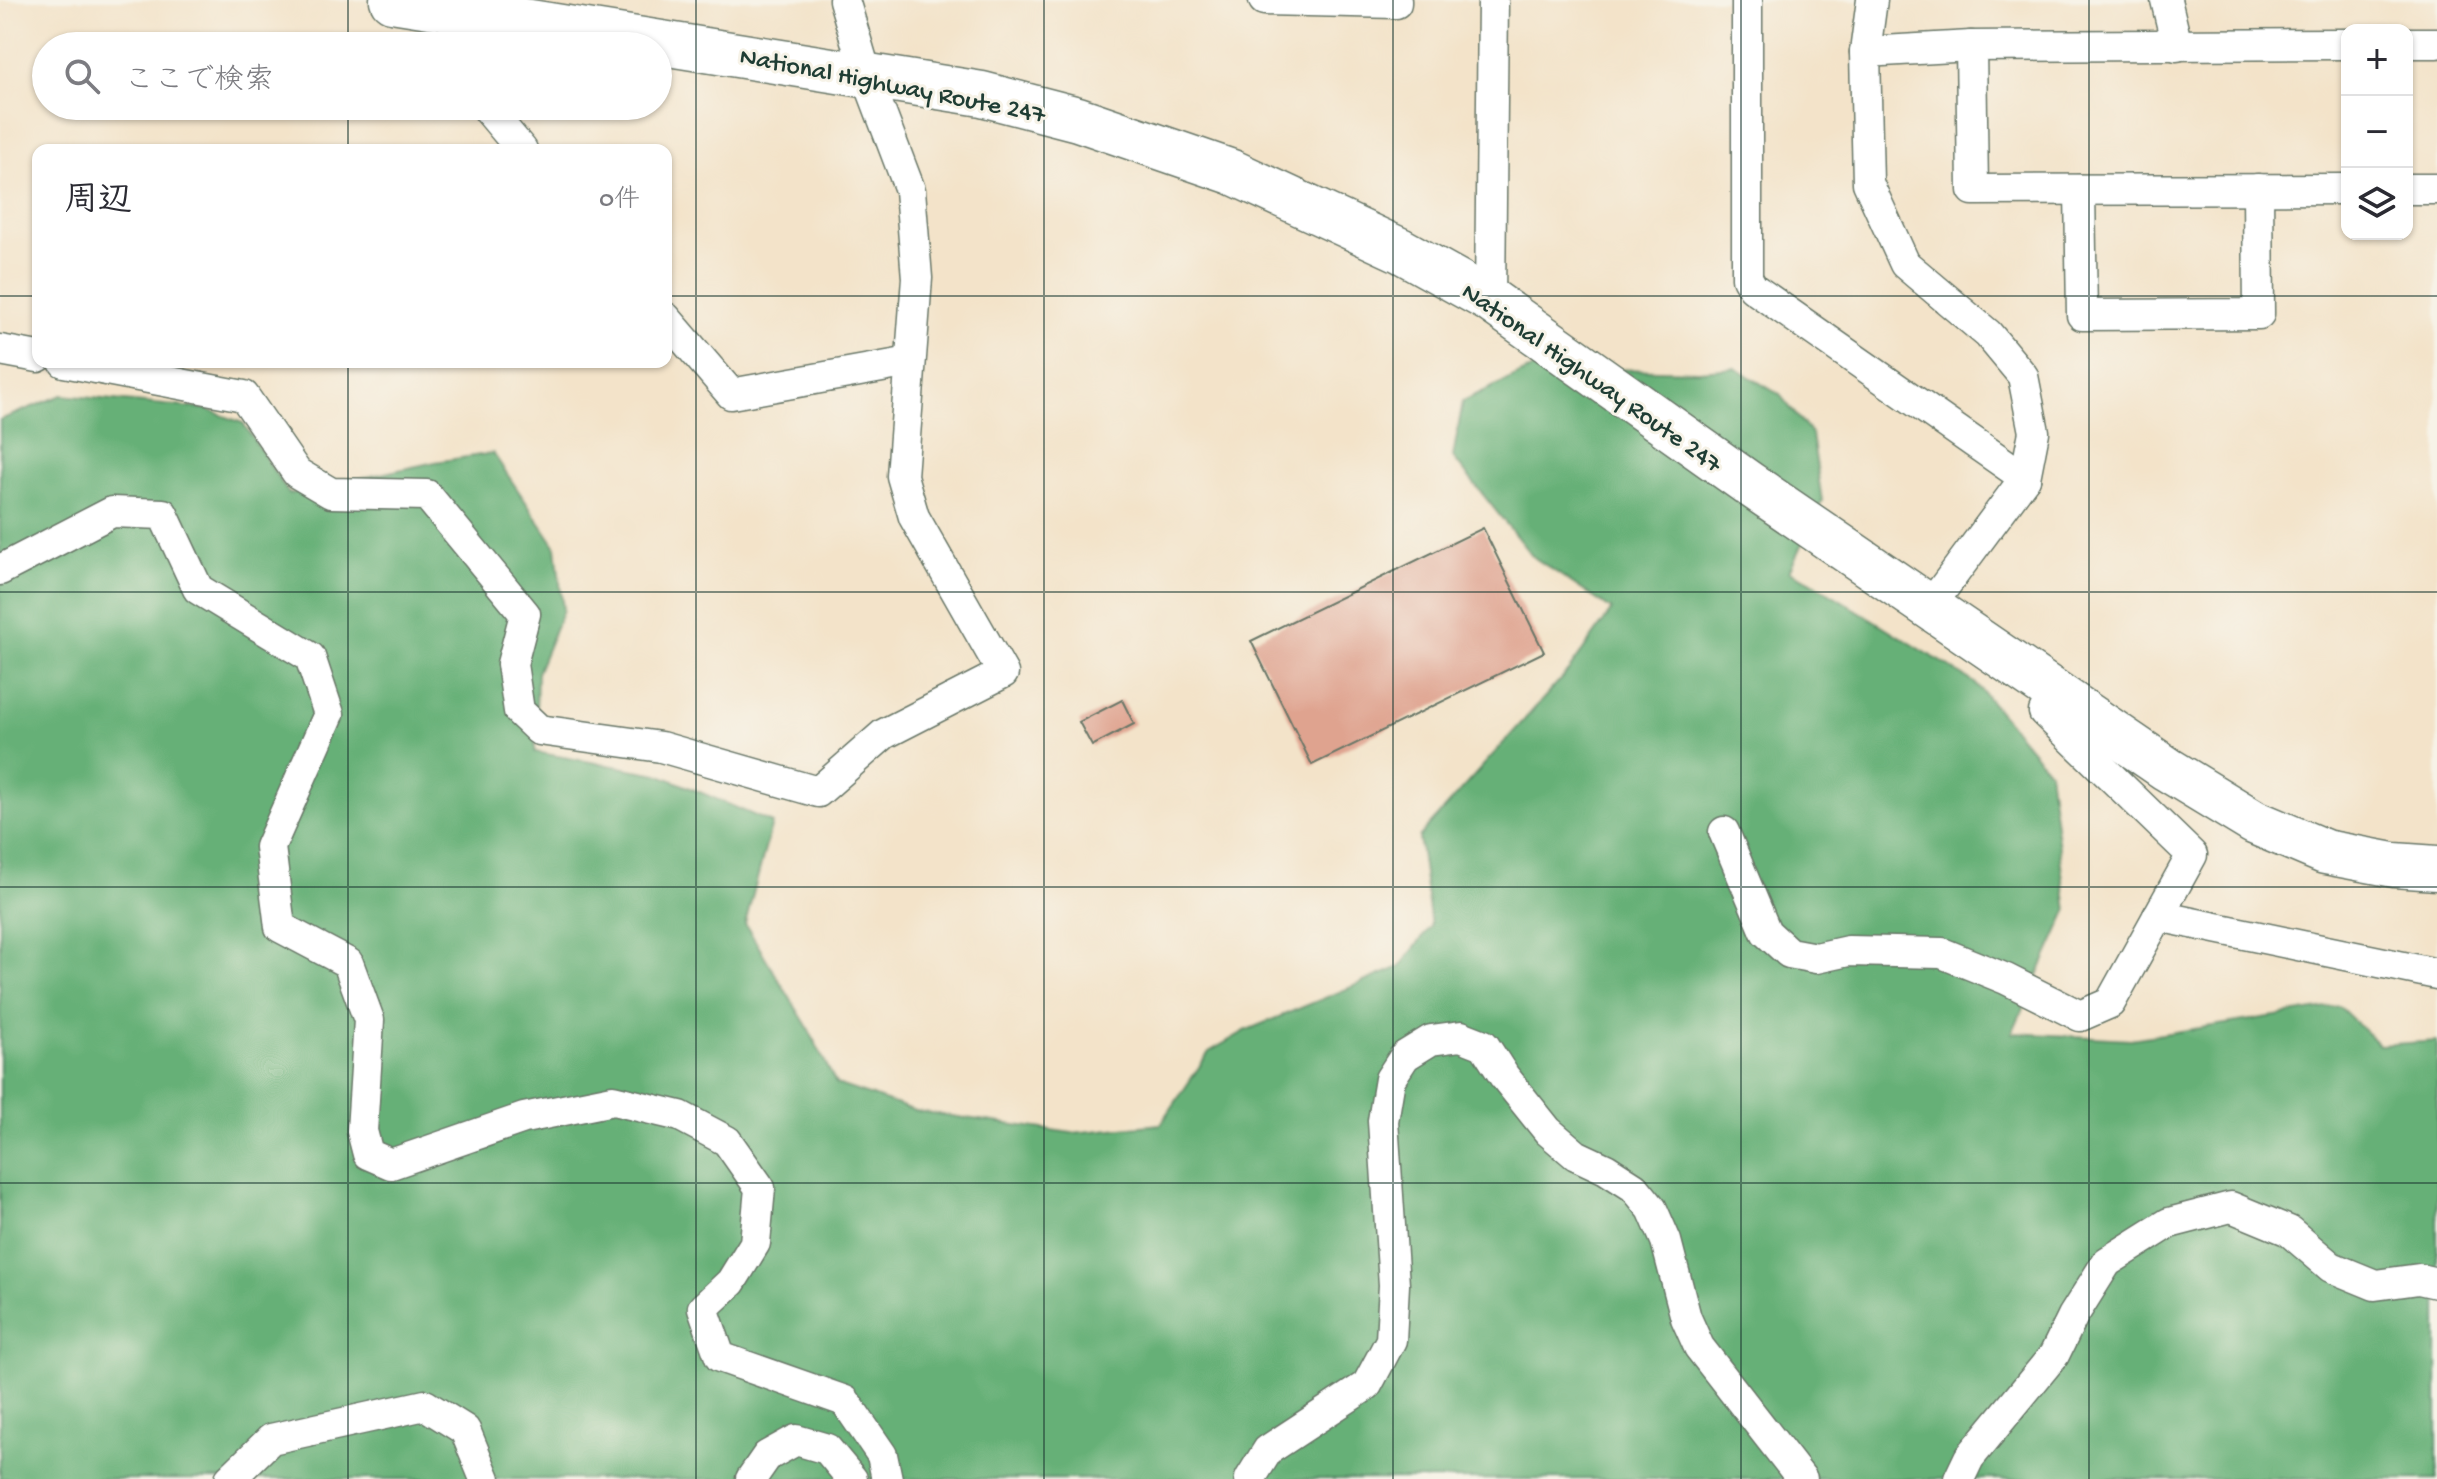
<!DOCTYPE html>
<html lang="ja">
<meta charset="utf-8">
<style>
body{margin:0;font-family:"Gochi Hand","Klee One",sans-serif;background:#f2f2f3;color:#2b2b33}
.controls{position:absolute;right:24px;top:24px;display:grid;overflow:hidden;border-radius:16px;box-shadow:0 2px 6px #0004}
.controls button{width:72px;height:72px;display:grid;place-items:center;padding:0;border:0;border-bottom:2px solid #e1e1e2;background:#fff;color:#2b2b33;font:40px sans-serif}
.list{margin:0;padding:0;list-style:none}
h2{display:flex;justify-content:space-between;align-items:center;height:104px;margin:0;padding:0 32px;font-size:34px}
h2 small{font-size:26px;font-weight:400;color:#7c7c81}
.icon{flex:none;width:44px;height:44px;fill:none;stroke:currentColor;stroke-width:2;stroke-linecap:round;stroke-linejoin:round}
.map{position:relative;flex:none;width:2437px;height:1479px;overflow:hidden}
.search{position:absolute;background:#fff;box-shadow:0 2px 6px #0004;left:32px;top:32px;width:640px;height:88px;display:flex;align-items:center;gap:20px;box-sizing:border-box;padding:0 28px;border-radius:44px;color:#7c7c81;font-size:30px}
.panel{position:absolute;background:#fff;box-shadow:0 2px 6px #0004;left:32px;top:144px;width:640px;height:224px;border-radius:16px}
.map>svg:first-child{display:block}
</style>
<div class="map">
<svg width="2437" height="1479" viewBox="0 0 2437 1479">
<rect width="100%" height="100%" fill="#f7f3e8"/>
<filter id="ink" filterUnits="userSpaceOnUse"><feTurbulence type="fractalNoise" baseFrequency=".0125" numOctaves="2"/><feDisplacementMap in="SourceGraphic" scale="16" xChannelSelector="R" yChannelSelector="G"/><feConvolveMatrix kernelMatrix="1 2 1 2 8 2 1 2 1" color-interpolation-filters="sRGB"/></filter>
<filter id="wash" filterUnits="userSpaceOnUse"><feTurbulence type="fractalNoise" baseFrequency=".006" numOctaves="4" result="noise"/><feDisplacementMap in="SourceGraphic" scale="32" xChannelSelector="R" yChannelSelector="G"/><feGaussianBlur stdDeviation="1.8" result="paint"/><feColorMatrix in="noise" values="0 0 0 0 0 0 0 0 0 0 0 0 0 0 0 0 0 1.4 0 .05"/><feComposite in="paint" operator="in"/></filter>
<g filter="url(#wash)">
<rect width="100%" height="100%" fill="#f3e3c9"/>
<polygon fill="#66b077" stroke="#427656" stroke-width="2" points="1535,367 1699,371 1735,368 1780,395 1812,435 1822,501 1789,571 1810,581 1975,683 2049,771 2067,911 2012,1033 2131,1039 2339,1006 2379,1045 2437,1041 2437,1479 0,1479 0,420 62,395 206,409 243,423 289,494 435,462 493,453 556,547 563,610 537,673 535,752 658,774 772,823 745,924 807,1026 836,1084 916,1111 1072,1133 1161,1124 1209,1052 1247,1030 1400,967 1431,926 1419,837 1569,670 1612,610 1532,556 1453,457 1463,401"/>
<g id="blocks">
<g fill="#dfa38f">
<polygon points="1483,528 1544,652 1312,765 1251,641"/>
<polygon points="1122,700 1134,724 1092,746 1079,722"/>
</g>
</g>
</g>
<g filter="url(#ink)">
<use href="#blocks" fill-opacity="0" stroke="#697768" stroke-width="2"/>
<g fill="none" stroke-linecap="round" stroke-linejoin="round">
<defs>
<g id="minor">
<polyline points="1264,0 1396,3 1396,0"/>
<polyline points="1747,0 1747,278 1753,288 2025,478"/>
<polyline points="1872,0 1865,52 1868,183 1905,264 1988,334 2023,376 2034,432 2025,478 1930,606"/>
<polyline points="2166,0 2177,46"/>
<polyline points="2407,43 2437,43"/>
<polyline points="1971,46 1973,190 2347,189"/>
<polyline points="1865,52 1971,46 2347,44"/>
<polyline points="485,106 522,150"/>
<polyline points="2407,189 2437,189"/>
<polyline points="2080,190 2082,315 2259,314 2258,189"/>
<polyline points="1490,300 1493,0"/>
<polyline points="666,318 731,394 910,362"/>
<polyline points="0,350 38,357"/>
<polyline points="64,362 244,396 297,473 331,493 427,495 525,614 512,664 519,711 539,730 661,747 818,792 884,734 1003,673 914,517 902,476 917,278 910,190 866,74 844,0"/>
<polyline points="0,570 112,512 163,514 198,589 310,657 329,714 270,847 280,927 348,963 369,1020 362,1131 368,1154 391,1164 524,1118 613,1100 680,1116 727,1141 760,1188 755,1243 731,1282 703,1308 720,1357 845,1401 882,1455 887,1479"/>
<polyline points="1724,832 1766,932 1789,953 1816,958 1848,951 1942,953 2006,979 2080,1016 2110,1003 2192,855 2044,712 2055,692"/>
<polyline points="2158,916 2437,974"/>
<polyline points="230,1479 271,1439 425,1405 465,1430 485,1479"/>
<polyline points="751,1479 767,1456 796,1440 827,1449 852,1479"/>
<polyline points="1250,1479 1268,1450 1367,1385 1391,1340 1394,1285 1383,1121 1390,1079 1405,1056 1431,1040 1461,1036 1484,1045 1504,1076 1548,1131 1576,1155 1606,1169 1634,1187 1652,1209 1666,1241 1686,1318 1699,1347 1802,1479"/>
<polyline points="1959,1479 1969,1458 2054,1355 2073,1316 2107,1262 2169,1223 2231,1207 2289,1231 2331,1267 2375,1285 2419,1279 2437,1283"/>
</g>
<polyline id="highway" points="392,0 982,94 1078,119 1232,172 1400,250 1490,300 1748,483 2167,769 2254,822 2325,852 2394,865 2437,868"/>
</defs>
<use href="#minor" stroke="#697768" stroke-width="33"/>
<use href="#highway" stroke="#697768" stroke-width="47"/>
<use href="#minor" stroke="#fff" stroke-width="30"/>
<use href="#highway" stroke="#fff" stroke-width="44"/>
</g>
</g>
<path fill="none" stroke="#1f3d34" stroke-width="2" stroke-opacity="0.55" d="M348,0V46M696,0V1479M1044,0V1479M1393,0V1479M1741,0V1479M2089,0V1479M348,106V150M0,296H38M666,296H2437M348,362V1479M0,592H2437M0,887H2437M0,1183H2437"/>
<g text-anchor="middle" stroke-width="6" stroke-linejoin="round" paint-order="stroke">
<g font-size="26" fill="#1f3d34" stroke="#f7f3e8">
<text transform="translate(893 83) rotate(11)" y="9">National Highway Route 247</text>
<text transform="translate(1593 376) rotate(35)" y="9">National Highway Route 247</text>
</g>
</g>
</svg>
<div class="controls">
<button>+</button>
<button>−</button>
<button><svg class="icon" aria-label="layers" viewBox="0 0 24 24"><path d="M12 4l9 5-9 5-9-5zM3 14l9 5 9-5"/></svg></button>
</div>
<div class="search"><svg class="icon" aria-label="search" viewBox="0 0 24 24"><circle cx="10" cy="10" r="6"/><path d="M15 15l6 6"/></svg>ここで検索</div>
<section class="panel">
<h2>周辺<small>0件</small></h2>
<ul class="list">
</ul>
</section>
</div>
